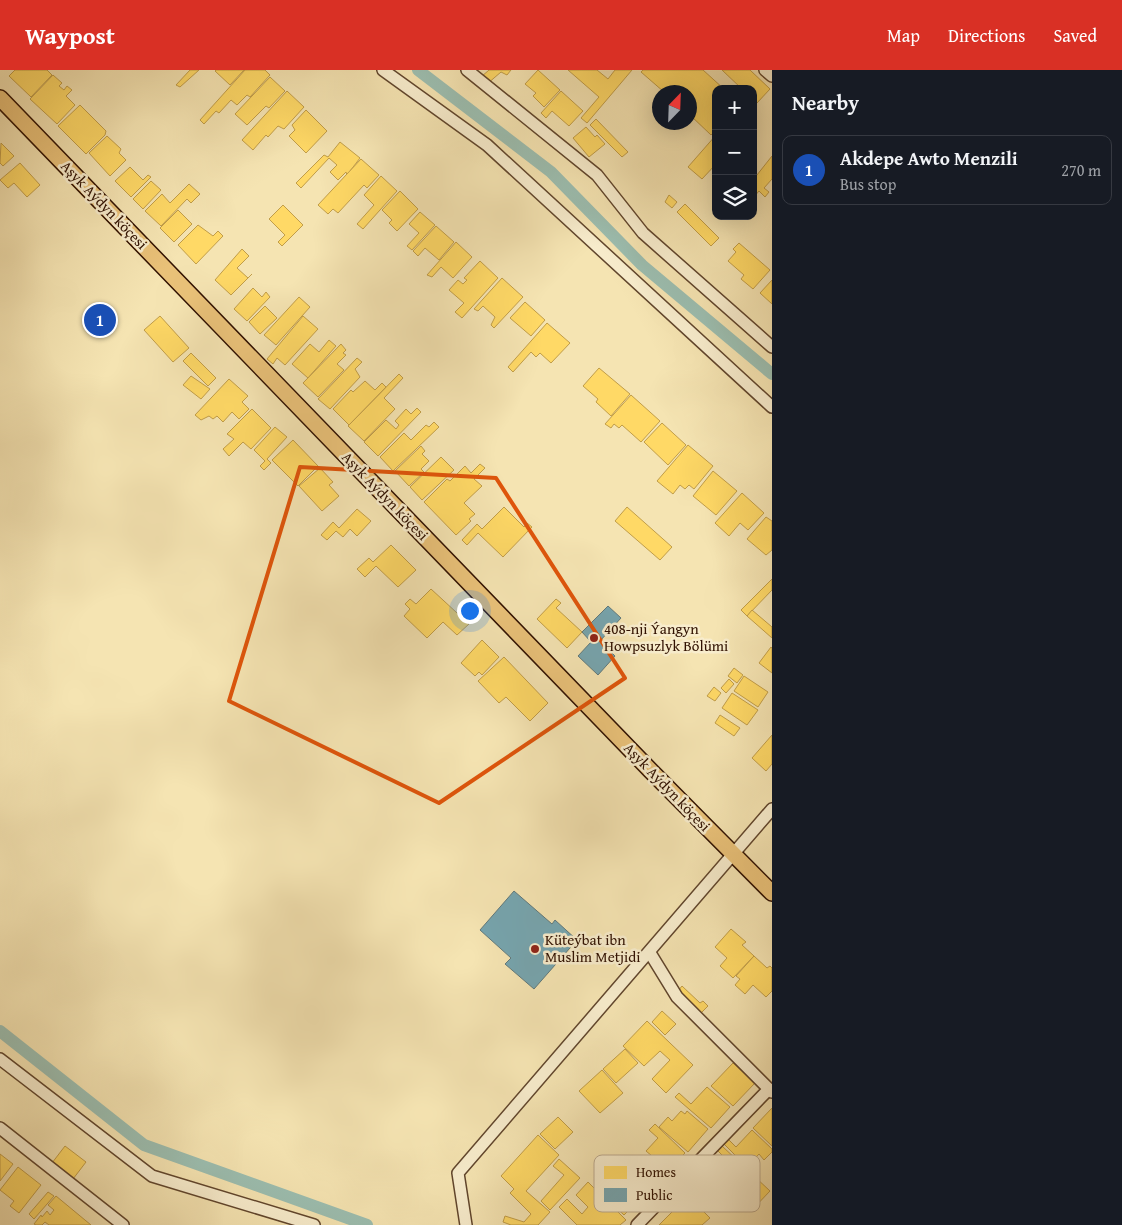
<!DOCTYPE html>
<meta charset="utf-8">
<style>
body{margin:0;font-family:"Gentium Book Plus",serif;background:#20242c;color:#f1f3f6}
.controls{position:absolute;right:15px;top:15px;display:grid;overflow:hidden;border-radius:10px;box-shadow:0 5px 20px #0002}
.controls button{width:45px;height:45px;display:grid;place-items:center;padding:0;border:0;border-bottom:1px solid #363941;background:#171b24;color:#f1f3f6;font:25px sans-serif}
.compass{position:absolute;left:652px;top:15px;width:45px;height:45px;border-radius:50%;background:#171b24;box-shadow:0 5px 20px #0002;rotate:23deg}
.you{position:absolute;left:469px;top:540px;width:18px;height:18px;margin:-12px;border:4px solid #fff;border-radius:50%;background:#1a73e8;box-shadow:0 0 0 8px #1a73e833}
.badge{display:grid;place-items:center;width:32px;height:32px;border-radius:50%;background:#d93025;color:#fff;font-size:16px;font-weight:700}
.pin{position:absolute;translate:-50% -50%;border:2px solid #fff;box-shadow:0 1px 5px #0006}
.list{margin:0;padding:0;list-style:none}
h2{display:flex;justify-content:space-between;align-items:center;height:65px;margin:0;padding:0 20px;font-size:21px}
h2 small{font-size:16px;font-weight:400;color:#9ea1a6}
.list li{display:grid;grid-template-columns:32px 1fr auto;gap:15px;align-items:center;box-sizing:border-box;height:70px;margin:0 10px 10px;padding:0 10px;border:1px solid #363941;border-radius:10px}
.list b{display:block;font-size:19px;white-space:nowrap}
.list p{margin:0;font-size:16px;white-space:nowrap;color:#9ea1a6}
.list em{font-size:16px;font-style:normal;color:#9ea1a6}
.icon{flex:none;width:28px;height:28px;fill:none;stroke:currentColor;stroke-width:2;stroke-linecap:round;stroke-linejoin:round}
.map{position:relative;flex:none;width:772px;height:1155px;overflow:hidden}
header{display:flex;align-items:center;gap:30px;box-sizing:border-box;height:70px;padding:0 25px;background:#d93025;color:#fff}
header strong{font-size:24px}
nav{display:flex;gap:28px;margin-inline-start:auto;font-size:18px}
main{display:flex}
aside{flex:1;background:#171b24}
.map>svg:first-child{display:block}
</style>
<header>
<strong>Waypost</strong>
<nav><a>Map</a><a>Directions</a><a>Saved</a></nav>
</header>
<main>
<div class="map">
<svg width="772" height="1155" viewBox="0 0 772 1155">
<rect width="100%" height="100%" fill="#f5e4b2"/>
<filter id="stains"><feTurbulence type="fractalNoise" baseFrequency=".004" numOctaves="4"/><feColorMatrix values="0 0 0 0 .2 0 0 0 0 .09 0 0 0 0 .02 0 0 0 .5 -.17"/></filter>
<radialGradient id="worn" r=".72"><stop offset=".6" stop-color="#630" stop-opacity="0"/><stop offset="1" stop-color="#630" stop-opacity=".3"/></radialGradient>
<g fill="#ffd966" stroke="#c19d48">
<polygon points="15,0 47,0 52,5 31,27 9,6"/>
<polygon points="190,0 199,0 180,17 176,15"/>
<polygon points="216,0 244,0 230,15 215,1"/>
<polygon points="245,0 265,0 270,5 250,27 247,25 237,35 231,30 219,43 216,41 204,54 200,50"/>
<polygon points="489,0 511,0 507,5 501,2 487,14 481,7"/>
<polygon points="538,0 560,20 544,37 533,26 536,23 525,14"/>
<polygon points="568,0 597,0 608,9 615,0 632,0 587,53 581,48 599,27"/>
<polygon points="643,0 703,0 724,19 716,19 716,60 711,65 690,45 690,22 664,22 641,2"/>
<polygon points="722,0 750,0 770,19 757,33 753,29 753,19 742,19"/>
<polygon points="53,5 62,13 59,16 64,20 67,16 72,20 66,26 75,35 57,54 30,29"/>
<polygon points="270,7 285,21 269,38 266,36 247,55 235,44"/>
<polygon points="287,21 304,37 284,59 278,56 268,67 266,65 253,80 242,70"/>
<polygon points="561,21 583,41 569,56 552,41 546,48 541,43"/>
<polygon points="80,35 106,61 105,65 86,84 58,56"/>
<polygon points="306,40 327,61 306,83 289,66 295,60 292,55"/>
<polygon points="596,49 628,82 622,87 590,55"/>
<polygon points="586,57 595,67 597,65 605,74 589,87 573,68"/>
<polygon points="716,65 716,94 702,109 688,97"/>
<polygon points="107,66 121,79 119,83 126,90 110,106 89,83"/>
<polygon points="340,72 360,88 347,105 346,102 338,110 330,102 337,95 329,88 301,118 296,113 324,85 328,87"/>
<polygon points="1,73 14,86 3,96 0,93"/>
<polygon points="772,86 772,109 764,118 769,122 765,127 759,121 753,128 753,110"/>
<polygon points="361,89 379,105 367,118 364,115 338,143 333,139 328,144 318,135"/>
<polygon points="20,93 40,115 27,127 14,113 8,118 0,110"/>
<polygon points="130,97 143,110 148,105 151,107 131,127 115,111"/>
<polygon points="381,106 397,121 363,159 357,154 374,135 364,125"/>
<polygon points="151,111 161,120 143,139 133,129"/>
<polygon points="189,114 200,124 191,133 187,129 161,156 145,141 162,124 170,133"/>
<polygon points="400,121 418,139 397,161 389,153 392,150 382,140"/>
<polygon points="669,125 677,132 672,138 665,132"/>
<polygon points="685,134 719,168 711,176 677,142"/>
<polygon points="283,135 303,155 282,176 278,172 285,165 269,149"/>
<polygon points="178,140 192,154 174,172 160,158"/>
<polygon points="420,142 435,155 412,180 407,176 419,163 409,154"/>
<polygon points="198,155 213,166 218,161 223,166 196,194 178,175"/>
<polygon points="436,156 454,172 439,190 425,178 418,186 413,181"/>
<polygon points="456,172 472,187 453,208 441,197 432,207 427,205"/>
<polygon points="739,173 770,200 753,219 741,209 744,205 728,191 736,182 733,179"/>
<polygon points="242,179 249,186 237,198 248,208 252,204 231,225 215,210"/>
<polygon points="480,191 498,208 462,248 455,242 464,233 449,220 458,210 463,214 467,210 464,208"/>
<polygon points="502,208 523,227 494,258 491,255 495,247 483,236 478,241 474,239"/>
<polygon points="772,210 772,234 760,223"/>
<polygon points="253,218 262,227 266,222 270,227 247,251 234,239"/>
<polygon points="299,227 310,237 276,275 264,265"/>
<polygon points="525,232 545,250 531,266 510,248"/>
<polygon points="265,236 277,248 260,264 249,252"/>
<polygon points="160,246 189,278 173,292 144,260"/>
<polygon points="303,246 318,259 285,295 277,288 273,294 267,289"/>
<polygon points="547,253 570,273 551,293 540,283 536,287 531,282 513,302 508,297"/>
<polygon points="329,270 336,276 308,308 292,294 310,274 319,282"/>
<polygon points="341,274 346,280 343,283 346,285 337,294 344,300 318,327 303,313"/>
<polygon points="191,283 216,308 208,316 183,291"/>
<polygon points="357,288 362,292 355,299 360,307 330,339 318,329"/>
<polygon points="599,298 630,324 611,346 596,332 598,329 583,316"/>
<polygon points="399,304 403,308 384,328 395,339 364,371 348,356"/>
<polygon points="191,306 210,319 201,329 183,315"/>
<polygon points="229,309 248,326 242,332 249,339 239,349 232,342 223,352 217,346 213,349 209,346 201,350 195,345"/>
<polygon points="365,311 375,320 382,313 386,317 349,355 333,339 351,320 353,322"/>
<polygon points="631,325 660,351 641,372 622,355 619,358 614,354 611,358 605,354"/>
<polygon points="417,338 421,342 378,386 364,372 386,350 396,359 399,355 395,351 406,339 411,344"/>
<polygon points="252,339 271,358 251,379 243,372 229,386 223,379 234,369 227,364"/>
<polygon points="434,352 439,357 393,401 380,387 404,363 411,370 426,355 429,357"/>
<polygon points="662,353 686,375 668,395 644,372"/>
<polygon points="275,357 287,367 267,389 271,393 264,400 260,396 265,391 254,380"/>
<polygon points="293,370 318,396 298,416 272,390"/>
<polygon points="688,375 713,396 694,419 689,415 685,419 680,415 673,424 657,411"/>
<polygon points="421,376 425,381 422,384 429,391 421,399 424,402 409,416 395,401"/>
<polygon points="441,387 454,400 422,430 410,417"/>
<polygon points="480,394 485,398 474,409 482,416 464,433 475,444 469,449 471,451 456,465 424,432 447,409 450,411 465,396 471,403"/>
<polygon points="320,398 333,412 329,415 339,426 322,441 299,416"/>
<polygon points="713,401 737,421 716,445 693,426"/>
<polygon points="742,423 764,443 748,460 740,453 729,466 715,453"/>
<polygon points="504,437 524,457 527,453 532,457 503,487 478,463 467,475 462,470 477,454 482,459"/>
<polygon points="627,437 672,477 660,490 615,451"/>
<polygon points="357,439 371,451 357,466 350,459 343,467 336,461 327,470 321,465 333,452 339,458"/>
<polygon points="766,447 772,451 772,480 766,485 747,469"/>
<polygon points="391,475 416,500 398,517 376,496 365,507 357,499 369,488 373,492"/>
<polygon points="772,509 772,520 747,546 741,540"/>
<polygon points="431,519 469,554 457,565 443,552 427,568 404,546 410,539 405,534 410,529 416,534"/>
<polygon points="556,529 561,533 556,538 582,562 567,578 537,549"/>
<polygon points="752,540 772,557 772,568 747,546"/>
<polygon points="482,570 499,587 482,605 479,602 475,606 461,593"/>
<polygon points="771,577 772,578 772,603 759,593"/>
<polygon points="504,587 548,633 530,651 506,627 499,633 478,611"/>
<polygon points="734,598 743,605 737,613 728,606"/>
<polygon points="744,606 768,622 758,637 734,621"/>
<polygon points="729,609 734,614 726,623 721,618"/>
<polygon points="714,617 721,623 715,631 707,626"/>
<polygon points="732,623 758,640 747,655 722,638"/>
<polygon points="720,645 740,658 734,666 715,653"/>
<polygon points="772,665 772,694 766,701 752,688"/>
<polygon points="731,859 746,872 742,875 754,886 733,908 720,896 727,888 715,877"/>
<polygon points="754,886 767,898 770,896 772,898 772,921 766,927 753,915 745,924 735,915 740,909 736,906"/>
<polygon points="682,916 700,933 703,931 708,936 701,943 678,921"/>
<polygon points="662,941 676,954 665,965 652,952"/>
<polygon points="647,951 693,995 666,1023 652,1009 670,990 660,981 644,996 623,976"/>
<polygon points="625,979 638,993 616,1013 603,999"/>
<polygon points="733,993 755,1013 733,1036 711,1016"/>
<polygon points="602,1000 623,1023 600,1043 579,1021"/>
<polygon points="707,1017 730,1037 711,1058 675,1027 679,1023 691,1034"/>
<polygon points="772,1038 772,1076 753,1058"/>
<polygon points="681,1041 685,1044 687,1041 708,1059 688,1082 659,1057 668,1047 672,1051"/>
<polygon points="558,1047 573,1062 555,1079 540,1064"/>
<polygon points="655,1054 685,1083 664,1104 649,1089 652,1086 646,1081 658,1068 649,1060"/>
<polygon points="752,1060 772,1079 772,1082 764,1090 759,1084 747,1097 724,1074 728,1069 736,1077"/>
<polygon points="538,1065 559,1085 526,1121 550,1142 538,1155 511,1155 503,1152 505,1146 524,1152 531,1144 510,1123 514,1119 501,1106"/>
<polygon points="65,1076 86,1092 73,1109 52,1093"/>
<polygon points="722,1076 770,1121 751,1141 744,1135 759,1119 745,1107 731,1122 709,1102 724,1087 718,1081"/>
<polygon points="0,1084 13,1094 0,1111"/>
<polygon points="559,1089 580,1108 550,1140 541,1131 564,1105 553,1096"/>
<polygon points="18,1097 41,1115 19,1143 10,1136 14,1131 0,1120"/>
<polygon points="588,1112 626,1150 620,1155 577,1155 559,1137 567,1129 582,1144 588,1137 576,1125"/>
<polygon points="623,1114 640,1129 624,1145 608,1130"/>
<polygon points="48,1122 54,1126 34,1149 29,1144"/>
<polygon points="56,1126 91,1155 49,1155 45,1152 42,1155 36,1155 34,1154 41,1145 42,1147 47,1141 50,1145 54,1140 48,1135"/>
<polygon points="688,1126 710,1148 702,1155 659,1155"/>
</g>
<g fill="#76a5af" stroke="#61797b">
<polygon points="608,536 621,548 600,571 615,586 598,605 578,586 591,572 582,562"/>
<polygon points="514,821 552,854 555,850 577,870 534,919 505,894 511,888 480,860"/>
</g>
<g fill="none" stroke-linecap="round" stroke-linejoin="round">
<g stroke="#9cbeb0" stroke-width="12">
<polyline points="418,0 551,102 642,195 772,304"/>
<polyline points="0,961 144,1075 367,1155"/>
</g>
<defs>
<g id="minor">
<polyline points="383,0 487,75 772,337"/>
<polyline points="467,0 597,105 643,163 772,277"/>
<polyline points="765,0 772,6"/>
<polyline points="650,883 677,927 772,1022"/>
<polyline points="0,989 152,1106 314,1155"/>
<polyline points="0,1058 123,1155"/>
<polyline points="466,1155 458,1103 772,739"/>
<polyline points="637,1155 769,1019"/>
</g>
<polyline id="major" points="0,28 650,700 772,823"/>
</defs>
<use href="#minor" stroke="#61462d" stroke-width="14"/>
<use href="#major" stroke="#301101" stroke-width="18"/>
<use href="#minor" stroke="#f8edcd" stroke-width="11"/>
<use href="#major" stroke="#eac279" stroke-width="15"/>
</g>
<path fill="none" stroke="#df550b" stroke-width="4" stroke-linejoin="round" d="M300,397L496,408L625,608L439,733L229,631Z"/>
<g fill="#8f2418" stroke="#f8edcd" stroke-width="2">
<circle cx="594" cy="568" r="5"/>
<circle cx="535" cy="879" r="5"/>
</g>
<g text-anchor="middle" stroke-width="5" stroke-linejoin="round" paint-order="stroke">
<g font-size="15" fill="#301101" stroke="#f8edcd">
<text transform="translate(104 135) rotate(46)" y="5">Aşyk Aýdyn köçesi</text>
<text transform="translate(385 426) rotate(46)" y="5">Aşyk Aýdyn köçesi</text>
<text transform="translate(667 717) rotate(46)" y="5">Aşyk Aýdyn köçesi</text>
</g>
<g font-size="15" fill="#301101" stroke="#f8edcd" text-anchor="start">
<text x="604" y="564">408-nji Ýangyn<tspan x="604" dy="17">Howpsuzlyk Bölümi</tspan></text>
<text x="545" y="875">Küteýbat ibn<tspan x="545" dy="17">Muslim Metjidi</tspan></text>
</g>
</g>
<rect x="594" y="1085" width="166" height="57" rx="8" fill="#f8edcd" stroke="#bcab90" stroke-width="1"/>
<rect x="604" y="1096" width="23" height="13" fill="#ffd966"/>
<rect x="604" y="1118" width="23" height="14" fill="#76a5af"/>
<g font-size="14" fill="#301101">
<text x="636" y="1107">Homes</text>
<text x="636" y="1130">Public</text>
</g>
<rect width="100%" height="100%" filter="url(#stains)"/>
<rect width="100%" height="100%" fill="url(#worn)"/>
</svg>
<div class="controls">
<button>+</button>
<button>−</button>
<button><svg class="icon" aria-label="layers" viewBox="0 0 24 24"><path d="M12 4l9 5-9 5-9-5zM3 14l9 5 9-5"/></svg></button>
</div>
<svg class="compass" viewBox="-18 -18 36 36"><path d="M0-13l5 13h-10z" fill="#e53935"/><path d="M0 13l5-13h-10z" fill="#9ea1a6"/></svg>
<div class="you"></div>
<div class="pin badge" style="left:100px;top:250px;background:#1a4fb4">1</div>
</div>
<aside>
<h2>Nearby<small></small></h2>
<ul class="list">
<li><span class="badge" style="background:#1a4fb4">1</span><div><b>Akdepe Awto Menzili</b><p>Bus stop</p></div><em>270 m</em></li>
</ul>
</aside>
</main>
